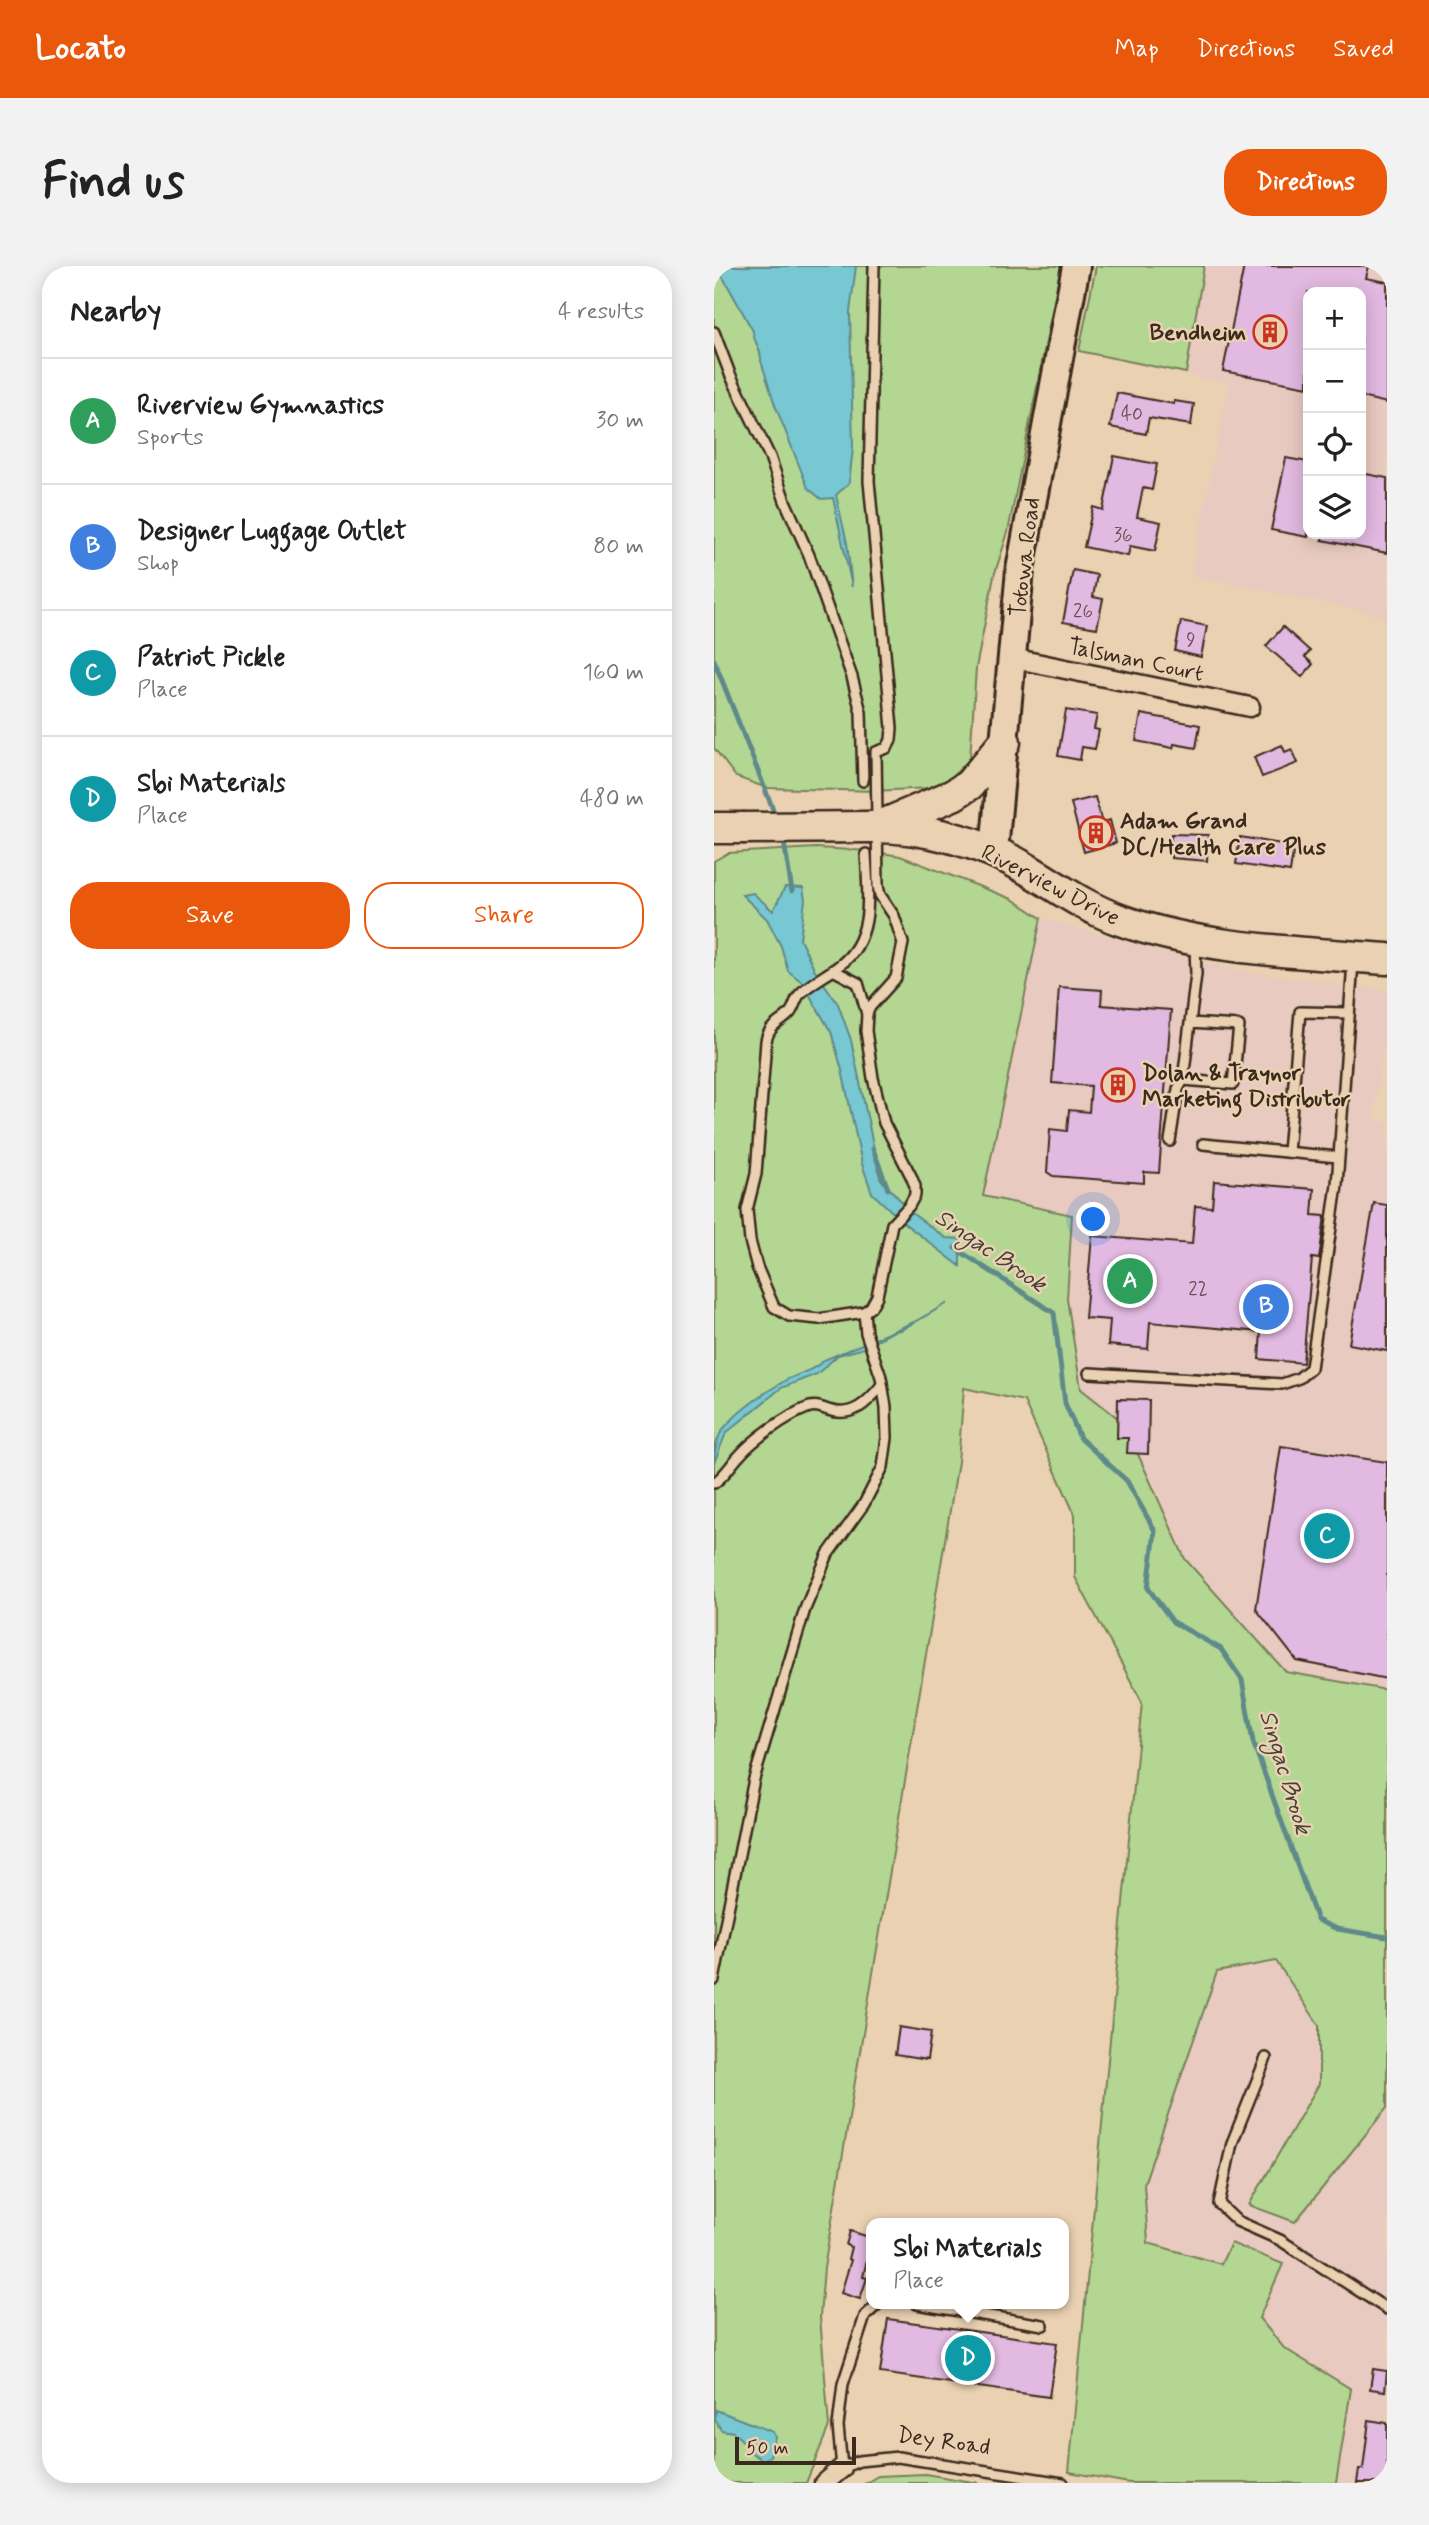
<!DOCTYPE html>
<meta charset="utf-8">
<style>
body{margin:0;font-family:Mynerve,sans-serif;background:#f2f2f2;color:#222}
.controls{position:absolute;right:21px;top:21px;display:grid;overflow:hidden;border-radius:14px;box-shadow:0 4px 18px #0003}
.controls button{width:63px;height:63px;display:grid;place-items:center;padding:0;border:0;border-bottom:2px solid #e0e0e0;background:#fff;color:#222;font:35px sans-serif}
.scale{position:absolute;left:21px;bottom:18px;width:121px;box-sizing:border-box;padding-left:7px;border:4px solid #3b2a1e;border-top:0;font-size:19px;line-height:24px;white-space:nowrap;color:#3b2a1e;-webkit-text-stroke:5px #ead1b2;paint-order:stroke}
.you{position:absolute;left:380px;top:954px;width:24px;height:24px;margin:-18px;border:5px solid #fff;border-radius:50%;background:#1a73e8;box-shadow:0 0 0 10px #1a73e833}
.badge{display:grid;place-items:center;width:46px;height:46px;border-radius:50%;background:#ea580c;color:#fff;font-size:23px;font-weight:700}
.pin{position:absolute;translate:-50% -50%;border:4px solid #fff;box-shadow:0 2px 7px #0006}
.popup{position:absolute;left:152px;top:1952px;width:203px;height:91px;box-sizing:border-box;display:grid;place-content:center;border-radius:14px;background:#fff;filter:drop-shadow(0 2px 5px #0005);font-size:23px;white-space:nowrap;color:#767676}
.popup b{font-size:26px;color:#222}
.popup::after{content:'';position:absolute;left:50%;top:100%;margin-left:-14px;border:14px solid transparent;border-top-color:#fff}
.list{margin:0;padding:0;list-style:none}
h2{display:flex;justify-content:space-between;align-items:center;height:91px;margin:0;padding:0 28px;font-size:30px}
h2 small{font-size:23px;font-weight:400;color:#767676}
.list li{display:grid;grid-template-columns:46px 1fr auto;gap:21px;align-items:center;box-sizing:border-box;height:126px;padding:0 28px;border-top:2px solid #e0e0e0}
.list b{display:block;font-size:26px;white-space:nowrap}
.list p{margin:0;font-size:23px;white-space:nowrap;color:#767676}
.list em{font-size:23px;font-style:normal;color:#767676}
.actions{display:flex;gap:14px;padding:21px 28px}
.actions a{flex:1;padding:16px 0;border:2px solid #ea580c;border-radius:28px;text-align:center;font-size:24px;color:#ea580c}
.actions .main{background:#ea580c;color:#fff}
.icon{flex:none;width:38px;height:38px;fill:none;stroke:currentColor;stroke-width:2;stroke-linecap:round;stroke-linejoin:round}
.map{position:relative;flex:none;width:673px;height:2217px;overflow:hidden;border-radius:28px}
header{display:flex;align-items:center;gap:42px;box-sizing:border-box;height:98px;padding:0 35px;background:#ea580c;color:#fff}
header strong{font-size:33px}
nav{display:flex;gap:38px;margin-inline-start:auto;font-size:24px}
.intro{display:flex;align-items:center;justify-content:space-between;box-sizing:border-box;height:168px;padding:0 42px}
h1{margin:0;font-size:49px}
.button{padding:18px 32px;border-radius:28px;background:#ea580c;color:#fff;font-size:24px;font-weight:700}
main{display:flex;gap:42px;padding:0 42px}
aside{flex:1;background:#fff;border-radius:28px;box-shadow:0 4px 18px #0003}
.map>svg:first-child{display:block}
</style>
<header>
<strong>Locato</strong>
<nav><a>Map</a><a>Directions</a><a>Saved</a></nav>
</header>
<div class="intro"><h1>Find us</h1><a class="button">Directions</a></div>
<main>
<aside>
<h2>Nearby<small>4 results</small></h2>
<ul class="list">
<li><span class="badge" style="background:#2e9e5b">A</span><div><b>Riverview Gymnastics</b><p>Sports</p></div><em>30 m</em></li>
<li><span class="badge" style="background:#3f7fe0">B</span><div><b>Designer Luggage Outlet</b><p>Shop</p></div><em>80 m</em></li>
<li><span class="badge" style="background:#0f9aa8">C</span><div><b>Patriot Pickle</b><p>Place</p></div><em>160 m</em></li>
<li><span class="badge" style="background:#0f9aa8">D</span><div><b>Sbi Materials</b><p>Place</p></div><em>480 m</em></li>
</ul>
<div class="actions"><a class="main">Save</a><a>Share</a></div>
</aside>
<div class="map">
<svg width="673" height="2217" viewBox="0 0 673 2217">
<rect width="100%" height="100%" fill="#ead1b2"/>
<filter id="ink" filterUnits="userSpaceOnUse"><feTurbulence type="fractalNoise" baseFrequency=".0143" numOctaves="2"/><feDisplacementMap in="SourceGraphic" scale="14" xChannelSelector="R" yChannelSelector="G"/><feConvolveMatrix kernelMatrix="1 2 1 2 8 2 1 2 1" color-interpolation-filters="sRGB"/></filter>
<g filter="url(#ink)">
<g fill="#e8cac0" fill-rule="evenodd">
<path d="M382,0H673V356L664,348L477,309L515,117L365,85ZM594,26H647V268H594Z"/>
<polygon points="327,652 450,686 533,706 673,725 673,752 659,855 673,856 673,1424 572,1406 471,1293 410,1157 367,1123 353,1033 358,949 269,930"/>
<polygon points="562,1694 605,1759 605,1818 535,1939 581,1956 673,1842 673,2217 622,2217 637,2123 570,2082 545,2052 517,1977 507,1998 434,1977 430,1918 503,1706"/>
</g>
<g fill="#b3d792" stroke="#778058" stroke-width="2">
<polygon points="0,0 347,0 294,266 280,310 262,402 256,493 234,515 215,522 161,525 53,522 22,511 0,482"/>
<polygon points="382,0 490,0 472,107 365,85"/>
<polygon points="102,582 156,585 186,590 298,633 327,652 269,930 358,949 353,1033 367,1123 410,1157 471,1293 572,1406 673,1424 673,1842 581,1956 535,1939 605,1818 605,1759 562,1695 503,1706 430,1918 434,1977 507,1998 517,1977 569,1998 545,2052 570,2082 637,2123 622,2217 415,2217 355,2206 428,1436 361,1311 361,1249 310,1135 250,1122 244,1196 110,2002 106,2051 115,2160 92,2217 0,2217 0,595 14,587"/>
<polygon points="211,2208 265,2217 152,2217 164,2210"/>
</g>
<g fill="#77c8d2" stroke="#5f898a" stroke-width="2">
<path d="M0,0H142L136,46L139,182L135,217L122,229L133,277L138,321L119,232L107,233L94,222L61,139L47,95C48,83 39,76 39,65L10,13Z"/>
<polygon points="71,621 89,622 91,634 86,673 100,703 124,738 137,774 166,912 199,948 232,972 246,973 246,1000 190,957 158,927 148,898 128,804 117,766 88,716 74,705 67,680 53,653 28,629 39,627 59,645"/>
<path d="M234,1037L187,1064L180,1065L147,1083L124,1089L103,1108L67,1122L12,1167L0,1197C0,1186 3,1169 11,1161C25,1144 53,1125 72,1114C86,1107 99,1105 110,1094L200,1056Z"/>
<polygon points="2,2144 59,2166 61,2171 56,2190 49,2194 36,2186 32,2178 19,2166 7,2164 1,2153"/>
</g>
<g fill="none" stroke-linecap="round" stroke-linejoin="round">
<g stroke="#5f898a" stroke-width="5">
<polyline points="0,394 62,551"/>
<polyline points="69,570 78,625"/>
<polyline points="159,883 174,923"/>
<polyline points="241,982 340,1047 351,1137 366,1172 413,1215 441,1265 434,1322 459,1356 507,1383 528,1414 539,1476 603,1654 623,1663 673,1671"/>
</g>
</g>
<g fill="#e2b9e0" stroke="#3b2a1e" stroke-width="2">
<polygon points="530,0 655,0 652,12 673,16 673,137 647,131 647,26 594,26 594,121 509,105"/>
<polygon points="403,127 460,138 460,135 480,138 477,159 435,152 432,168 396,161"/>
<polygon points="400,190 443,198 438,224 429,222 423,251 447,256 441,285 416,280 414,290 370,281 379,241 389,244"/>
<polygon points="572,192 594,196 594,271 557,264"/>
<polygon points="647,207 673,212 673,287 608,274 609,268 647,268"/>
<polygon points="359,304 383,309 379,331 389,333 383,362 349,356"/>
<polygon points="467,355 493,360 487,391 461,385"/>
<polygon points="569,361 596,385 591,391 599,398 588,411 552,380"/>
<polygon points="352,444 383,449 380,463 385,464 381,483 368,481 366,494 344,490"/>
<polygon points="427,448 486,459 482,482 460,478 459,482 422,475"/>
<polygon points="568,479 571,486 578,483 584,497 548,511 540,491"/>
<polygon points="381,531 388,557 396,554 402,577 370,586 357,537"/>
<polygon points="457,568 494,569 493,595 457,592"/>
<polygon points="526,571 580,580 576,606 522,598"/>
<polygon points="345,721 388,724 387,739 457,744 445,907 430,906 430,917 339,910 333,906 336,863 353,865 355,844 375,846 377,820 338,817"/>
<polygon points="500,915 600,923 598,949 611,950 605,993 598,992 589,1097 545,1093 547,1066 436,1056 434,1083 394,1079 396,1054 371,1052 378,970 478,978 481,940 498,941"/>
<polygon points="660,937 673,939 673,1085 635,1078"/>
<polygon points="404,1133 435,1134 434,1188 413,1187 414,1172 403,1172"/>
<polygon points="567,1180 673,1196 673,1413 583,1395 542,1343"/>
<polygon points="185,1761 217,1766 213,1794 181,1789"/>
<polygon points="136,1965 158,1972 149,2011 153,2012 146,2033 127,2027 137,1994 134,1993 137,1981 132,1979"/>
<polygon points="174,2053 343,2077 335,2131 166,2107"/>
<polygon points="659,2103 673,2105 671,2125 656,2123"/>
<polygon points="655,2154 673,2157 673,2217 643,2217 645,2203 649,2203"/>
</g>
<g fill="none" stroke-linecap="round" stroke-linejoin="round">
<defs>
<g id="service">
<polyline points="0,66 16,108 56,191 71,235 95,289 138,411 147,446 149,515"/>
<path d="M152,588C154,626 161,673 126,699C114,709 97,716 86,728C81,733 81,741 76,747C66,758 55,759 52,775L42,908L33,944L36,975L43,1001L60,1041L75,1050L105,1053L150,1046L157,1041L163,1030L178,958L195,940L201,929V920L197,910L170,857L159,812L152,765L153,748L156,741L182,712L189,677L180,650L166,629L164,620L162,486L173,482L177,474L178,462L155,215L160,0"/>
<polyline points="119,704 144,717 153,748"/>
<polyline points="476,757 525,760 519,818 469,814 482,708 481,679"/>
<polyline points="456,875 464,823 469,814"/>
<polyline points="489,878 624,891"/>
<polyline points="574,886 586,746 635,747"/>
<polyline points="375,1107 568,1118 585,1112 597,1102 623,919 639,696"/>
<path d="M0,1217C11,1210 17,1198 26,1189C40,1173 72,1150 93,1142C100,1139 106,1141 114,1144C139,1152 153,1137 168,1119"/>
<polyline points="0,1714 40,1513 91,1343 114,1288 150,1238 169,1201 173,1172 172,1141 167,1111 152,1067 150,1046"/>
<polyline points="552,1792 518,1877 505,1938 523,1955 566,1974 673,2043"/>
<polyline points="164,2038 151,2050 129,2118 124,2160 128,2202 145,2195 184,2191 349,2217"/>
<polyline points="203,2038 329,2059"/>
</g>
<g id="minor">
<polyline points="298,392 536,441"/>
<polyline points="110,2217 128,2202"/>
</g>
<polyline id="secondary" points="280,585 306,304 362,0"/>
<g id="primary">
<polyline points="166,560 239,529 255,519 291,476"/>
<path d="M156,561C208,560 269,576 313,603C345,622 370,641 406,654C490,684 584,686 673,693"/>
<polyline points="0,562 28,562"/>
</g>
</defs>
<use href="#service" stroke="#3b2a1e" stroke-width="14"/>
<use href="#minor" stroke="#3b2a1e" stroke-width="23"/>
<use href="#secondary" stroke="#3b2a1e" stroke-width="32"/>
<use href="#primary" stroke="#3b2a1e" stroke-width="35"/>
<use href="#service" stroke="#ead1b2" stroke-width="9"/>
<use href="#minor" stroke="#ead1b2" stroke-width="18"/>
<use href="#secondary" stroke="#ead1b2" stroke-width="26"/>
<use href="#primary" stroke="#ead1b2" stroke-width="30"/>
<defs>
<polyline id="primary-bridge" points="28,562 156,561"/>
</defs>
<use href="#primary-bridge" stroke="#3b2a1e" stroke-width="35" stroke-linecap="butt"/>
<use href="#primary-bridge" stroke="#ead1b2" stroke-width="30"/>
</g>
</g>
<defs>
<symbol id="building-ring" viewBox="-11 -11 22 22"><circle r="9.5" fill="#ead1b2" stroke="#c8321e" stroke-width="1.5"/><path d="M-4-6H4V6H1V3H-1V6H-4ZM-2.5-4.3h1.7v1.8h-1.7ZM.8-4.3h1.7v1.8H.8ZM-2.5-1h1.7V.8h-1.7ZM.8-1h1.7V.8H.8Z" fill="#c8321e"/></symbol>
</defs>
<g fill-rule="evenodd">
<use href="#building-ring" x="537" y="47" width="38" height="38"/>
<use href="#building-ring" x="363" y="548" width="38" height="38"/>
<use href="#building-ring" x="385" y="800" width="38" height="38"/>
</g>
<g text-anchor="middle" stroke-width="5" stroke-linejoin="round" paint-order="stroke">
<g font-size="19" fill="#654e4e">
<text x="418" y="154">40</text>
<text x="409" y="275">36</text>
<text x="369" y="351">26</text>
<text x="477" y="380">9</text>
<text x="484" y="1029">22</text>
</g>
<g font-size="23" font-weight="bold" fill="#3b2a1e" stroke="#ead1b2" text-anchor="start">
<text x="532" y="74" text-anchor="end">Bendheim</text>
<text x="406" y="562">Adam Grand<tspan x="406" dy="26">DC/Health Care Plus</tspan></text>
<text x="428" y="814">Dolan &amp; Traynor<tspan x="428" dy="26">Marketing Distributor</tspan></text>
</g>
<g font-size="23" fill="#3b2a1e" stroke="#ead1b2">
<text transform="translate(310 291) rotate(-83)" y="8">Totowa Road</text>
<text transform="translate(422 393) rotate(12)" y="8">Talsman Court</text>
<text transform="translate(337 618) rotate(27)" y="8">Riverview Drive</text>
<text transform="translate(230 2174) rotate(8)" y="8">Dey Road</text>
</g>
<g font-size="24" font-style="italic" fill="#444239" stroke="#ead1b2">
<text transform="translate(277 984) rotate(34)" y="8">Singac Brook</text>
<text transform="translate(572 1506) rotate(73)" y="8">Singac Brook</text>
</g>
</g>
</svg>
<div class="controls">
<button>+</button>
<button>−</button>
<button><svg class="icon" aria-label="locate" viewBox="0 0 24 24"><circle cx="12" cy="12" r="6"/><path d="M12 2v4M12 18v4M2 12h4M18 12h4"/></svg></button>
<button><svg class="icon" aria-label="layers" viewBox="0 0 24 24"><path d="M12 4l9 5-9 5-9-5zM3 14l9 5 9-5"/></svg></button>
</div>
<div class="scale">50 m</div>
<div class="you"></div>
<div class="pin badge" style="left:416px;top:1015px;background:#2e9e5b">A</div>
<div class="pin badge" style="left:552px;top:1041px;background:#3f7fe0">B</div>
<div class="pin badge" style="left:613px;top:1270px;background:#0f9aa8">C</div>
<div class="pin badge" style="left:254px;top:2092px;background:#0f9aa8">D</div>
<div class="popup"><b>Sbi Materials</b>Place</div>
</div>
</main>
